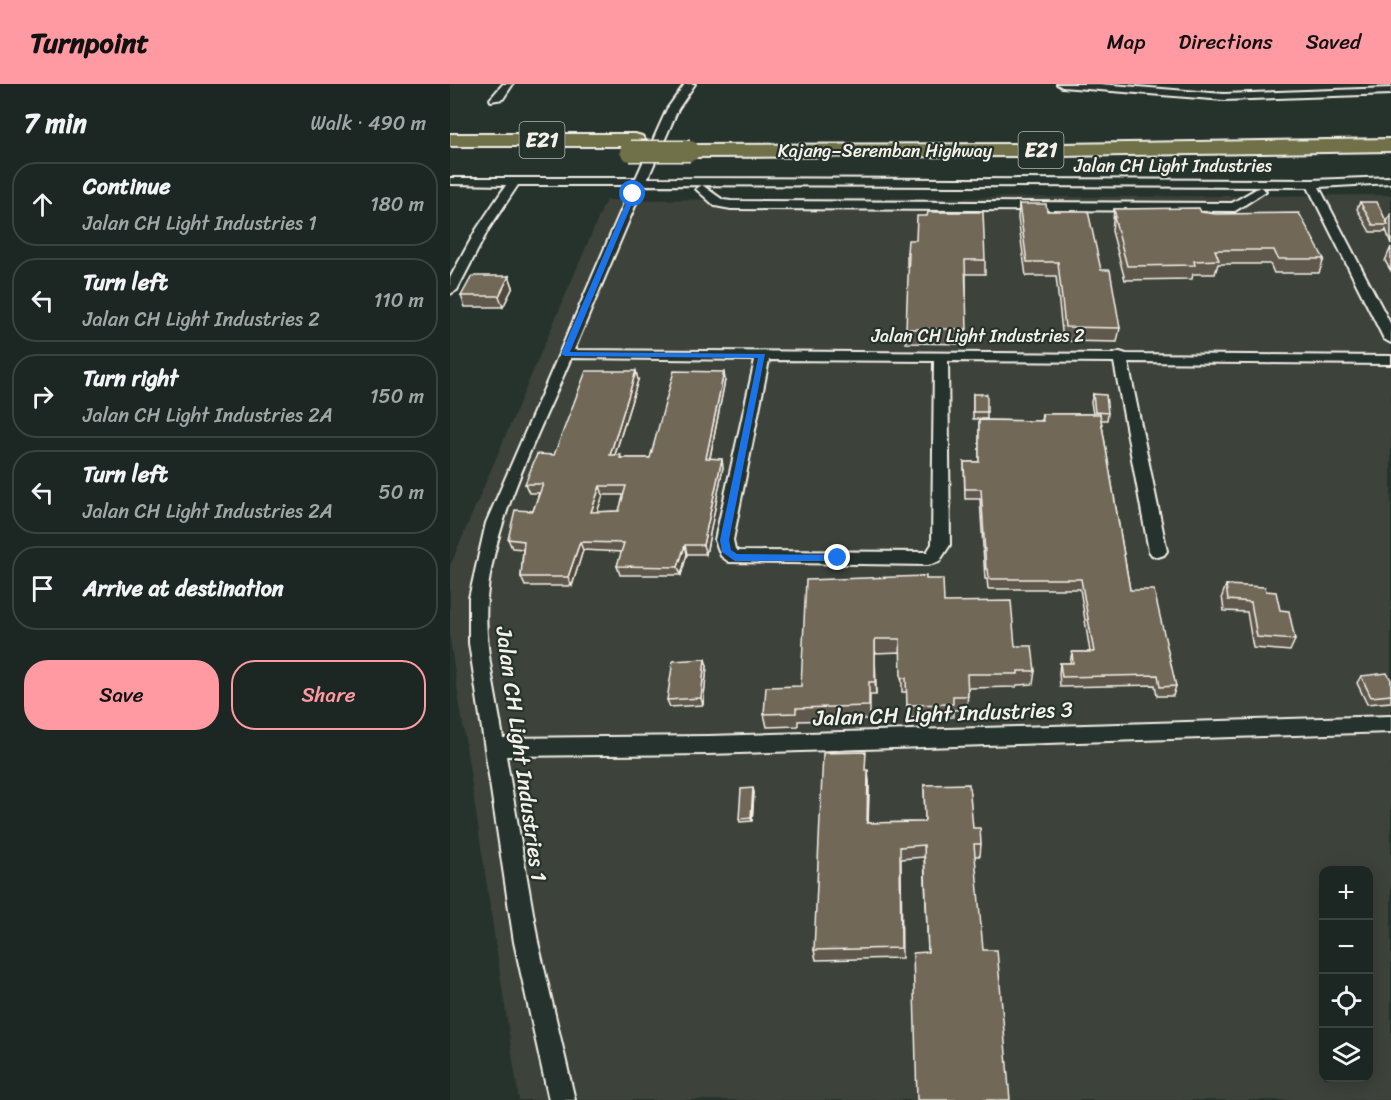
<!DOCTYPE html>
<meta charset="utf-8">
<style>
body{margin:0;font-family:Sriracha,sans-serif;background:#252e2a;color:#f1f3f6}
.controls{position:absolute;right:18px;bottom:18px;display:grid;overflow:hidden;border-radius:12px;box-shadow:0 3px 15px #0003}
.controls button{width:54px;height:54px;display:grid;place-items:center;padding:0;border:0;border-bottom:2px solid #3a4340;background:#1c2622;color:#f1f3f6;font:30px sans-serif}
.stop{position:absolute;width:18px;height:18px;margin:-14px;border:4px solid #1a73e8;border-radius:50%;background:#fff}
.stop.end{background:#1a73e8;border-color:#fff;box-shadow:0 2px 6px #0008}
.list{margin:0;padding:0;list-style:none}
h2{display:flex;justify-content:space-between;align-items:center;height:78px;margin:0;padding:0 24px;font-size:26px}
h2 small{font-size:20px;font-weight:400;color:#a0a5a5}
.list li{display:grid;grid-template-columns:39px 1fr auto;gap:18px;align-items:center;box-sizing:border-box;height:84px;margin:0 12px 12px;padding:0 12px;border:2px solid #3a4340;border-radius:24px}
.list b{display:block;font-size:22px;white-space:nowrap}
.list p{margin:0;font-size:20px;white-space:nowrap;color:#a0a5a5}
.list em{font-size:20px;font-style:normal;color:#a0a5a5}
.actions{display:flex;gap:12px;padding:18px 24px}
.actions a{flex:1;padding:14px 0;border:2px solid #ff9aa2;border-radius:24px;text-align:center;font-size:21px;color:#ff9aa2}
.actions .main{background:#ff9aa2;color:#111}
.icon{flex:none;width:33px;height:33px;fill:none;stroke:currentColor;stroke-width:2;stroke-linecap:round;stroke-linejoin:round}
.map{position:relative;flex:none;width:941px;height:1016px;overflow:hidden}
header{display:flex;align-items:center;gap:36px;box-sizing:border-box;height:84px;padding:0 30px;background:#ff9aa2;color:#111}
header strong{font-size:28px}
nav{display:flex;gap:33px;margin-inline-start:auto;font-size:21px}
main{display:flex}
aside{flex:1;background:#1c2622}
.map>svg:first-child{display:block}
</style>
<header>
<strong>Turnpoint</strong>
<nav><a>Map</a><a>Directions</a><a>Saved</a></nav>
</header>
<main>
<aside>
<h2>7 min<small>Walk · 490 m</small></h2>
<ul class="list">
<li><svg class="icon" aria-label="ahead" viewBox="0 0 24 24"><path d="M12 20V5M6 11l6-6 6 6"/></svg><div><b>Continue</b><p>Jalan CH Light Industries 1</p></div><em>180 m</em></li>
<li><svg class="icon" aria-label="left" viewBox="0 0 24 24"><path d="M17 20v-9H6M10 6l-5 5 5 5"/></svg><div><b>Turn left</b><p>Jalan CH Light Industries 2</p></div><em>110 m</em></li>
<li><svg class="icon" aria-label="right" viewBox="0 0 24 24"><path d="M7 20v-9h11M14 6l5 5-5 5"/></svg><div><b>Turn right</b><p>Jalan CH Light Industries 2A</p></div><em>150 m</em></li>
<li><svg class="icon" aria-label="left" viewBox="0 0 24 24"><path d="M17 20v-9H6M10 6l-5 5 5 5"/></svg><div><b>Turn left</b><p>Jalan CH Light Industries 2A</p></div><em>50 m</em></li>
<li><svg class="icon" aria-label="arrive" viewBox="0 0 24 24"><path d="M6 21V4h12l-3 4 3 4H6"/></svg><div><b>Arrive at destination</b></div></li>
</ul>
<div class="actions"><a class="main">Save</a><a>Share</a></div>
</aside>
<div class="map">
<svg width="941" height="1016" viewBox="0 0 941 1016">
<rect width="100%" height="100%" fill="#26332d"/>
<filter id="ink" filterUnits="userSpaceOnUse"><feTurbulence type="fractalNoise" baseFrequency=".0167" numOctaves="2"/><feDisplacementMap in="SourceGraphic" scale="12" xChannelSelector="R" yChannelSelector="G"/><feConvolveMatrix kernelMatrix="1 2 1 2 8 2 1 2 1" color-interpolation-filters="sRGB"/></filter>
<g filter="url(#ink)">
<path fill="#3c433a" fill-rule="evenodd" d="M941,111V1016H69L0,555V482L156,116ZM874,786H918V994H874Z"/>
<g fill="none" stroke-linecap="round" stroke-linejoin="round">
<defs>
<g id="street">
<polygon points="53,0 63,0 53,15 41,17 40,15"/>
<path d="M235,0H245L228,25L198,94L862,96L941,93V99L869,103L941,241V259L934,255L858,103L194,101L124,266L664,270L670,268L676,270L941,272V280L678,278L717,467L714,471L708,473L702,471L699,467L664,278L498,277L500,461L489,478L478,481L279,478L271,472L265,456L305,276L121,274C90,348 44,434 37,514C33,561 46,609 53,654L258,652L941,632V648L258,670L56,672L88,858L125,1016H99L64,858L19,559V514L36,439L182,101H68L38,146L7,206L0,210V194L26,146L56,101L0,100V94H186L217,25ZM319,276L484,277L482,460L477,468L288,467L285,465L283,456Z"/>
<polygon points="607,0 650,0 774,10 941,4 941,10 774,16 612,3"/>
<polygon points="252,101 273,116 281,117 782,119 806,105 810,103 816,107 785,127 281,125 265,122 246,105"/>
</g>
<g id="highway">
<polygon points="0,50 185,50 192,52 195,56 192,60 185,62 0,62"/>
<polygon points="941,55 941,67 609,72 240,73 233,71 230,67 233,63 240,61 609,60"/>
</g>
</defs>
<use href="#street" stroke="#f4f1e8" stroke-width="4"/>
<use href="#highway" stroke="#f4f1e8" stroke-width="4"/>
<use href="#street" fill="#26332d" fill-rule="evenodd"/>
<use href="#highway" fill="#70704a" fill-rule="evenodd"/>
<defs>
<polyline id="highway-bridge" points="180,67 240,67"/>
</defs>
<use href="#highway-bridge" stroke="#f4f1e8" stroke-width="23" stroke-linecap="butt"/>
<use href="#highway-bridge" stroke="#70704a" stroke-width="20"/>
</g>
<g fill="#61594d" stroke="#f4f1e8" stroke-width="1.5" fill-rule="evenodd">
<polygon points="910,118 937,138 941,129 941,160 936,146 935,148 920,148 907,125"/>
<polygon points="569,120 651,186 670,244 667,258 613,257 606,192 576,192 568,134"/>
<polygon points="664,125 751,128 874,175 869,189 824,189 820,180 768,180 765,190 743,190 742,195 675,196 662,147"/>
<polygon points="941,163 941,187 935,177"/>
<polygon points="457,168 535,176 535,190 516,190 516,260 456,259 459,182 457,182"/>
<polygon points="59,192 63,203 53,223 15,223 11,212"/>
<path d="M188,296L165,371L172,374H200L275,296L260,374L273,383L256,470H237L231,491H170L167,482L172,468L133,466L122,502H75L71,493L73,465L62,464L58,455L83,427L89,409H79L75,400L104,371ZM153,411H174L169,427L147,428Z"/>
<polygon points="523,310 537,328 537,335 523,335"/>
<polygon points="643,310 658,329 657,336 651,336 680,506 726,602 723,612 707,612 705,601 610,603 609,589 610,579 620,579 622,568 640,568 630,505 538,505 537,495 535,495 530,415 515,415 514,378 529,378 529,336 591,337 592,330 643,330 641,318"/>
<polygon points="476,495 494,518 565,562 585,587 583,600 567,601 566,603 518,604 517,625 503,626 503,633 457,634 457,608 452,608 451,568 425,569 426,611 420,611 420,635 348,637 348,642 317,643 314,630 351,602"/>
<polygon points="776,501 816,507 845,556 840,567 803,564 797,528 774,527 772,512"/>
<polygon points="257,582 253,621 220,623 217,616"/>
<polygon points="911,592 941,596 941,618 917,620 907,599"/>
<polygon points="417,686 419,698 418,739 473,738 475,736 474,701 523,744 531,760 530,772 525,772 478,868 474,773 451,775 452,874 366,876 364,866"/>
<polygon points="304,708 302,737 290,738 289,735"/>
</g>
<g fill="#4f483e" stroke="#f4f1e8" stroke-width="1.5">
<polygon points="59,192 63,203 53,223 49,212"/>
<polygon points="186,287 188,296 162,380 160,371"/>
<polygon points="274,288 275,296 258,383 256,374"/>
<polygon points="272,375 273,383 256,470 253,461"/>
<polygon points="150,402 153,411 144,437 141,428"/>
<polygon points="130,458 133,466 122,502 118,493"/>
<polygon points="235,461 237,470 231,491 228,483"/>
<polygon points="425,555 425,569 426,611 425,598"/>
<polygon points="255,575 257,582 253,621 251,614"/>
<polygon points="418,686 419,698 418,751 417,739"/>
<polygon points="303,704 304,708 302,737 301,734"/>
</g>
<g fill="#716759" stroke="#f4f1e8" stroke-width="1.5" fill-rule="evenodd">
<polygon points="910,118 927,118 938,141 923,141"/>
<polygon points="569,120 596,120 597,127 638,127 651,186 660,186 670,244 615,243 608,178 577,178"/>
<polygon points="749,124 751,128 766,130 849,129 874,175 828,175 824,166 765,166 769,176 744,177 745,181 677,182 664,133 666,133 664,125"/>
<polygon points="478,128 533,128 535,176 515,176 517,245 456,245 459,168 457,168 458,156 466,156 467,132 477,132"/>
<polygon points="22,192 59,192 49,212 11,212"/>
<path d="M136,287H186L160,371H171L170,374H200L224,287L274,288L256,374L272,375L253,461H235L228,483L167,482L174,459L130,458L118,493H71L74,457L58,455L65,426L83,427L93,400H75L87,370L104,371ZM150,402H176L169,427L141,428Z"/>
<rect x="523" y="310" width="14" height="18"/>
<polygon points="643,310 656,311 658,329 645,328"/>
<polygon points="592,330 650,330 680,506 704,506 726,602 710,603 708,591 612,593 610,579 623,579 622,568 644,568 631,495 539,495 538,485 536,485 531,405 515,405 514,378 529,378 529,336 593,337"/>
<polygon points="476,492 476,495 493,495 494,518 561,517 565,562 582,562 585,587 568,587 568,590 517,590 518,612 503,612 503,620 457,621 456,594 451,594 450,555 425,555 425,598 419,598 419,622 346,624 346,629 314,630 316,603 351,602 356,496"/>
<polygon points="776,501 815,503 816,507 826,508 830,526 839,527 845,556 807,553 801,518 778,516"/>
<polygon points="255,575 251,614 217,616 223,577"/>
<polygon points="937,589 941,596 941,611 921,613 911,592"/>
<polygon points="416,668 415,686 418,686 417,739 473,738 475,736 474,701 519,700 523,744 530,744 531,760 524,760 533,866 547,866 560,1016 467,1016 463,869 478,868 474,761 450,763 451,864 364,866 373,669"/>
<polygon points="303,704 301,734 289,735 291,705"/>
</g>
</g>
<polygon fill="#1a73e8" points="183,108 186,110 120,268 315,270 279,456 281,466 287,470 388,471 393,474 391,477 285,477 272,468 270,456 308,274 115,272 111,270 180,110"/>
<g text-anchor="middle" stroke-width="4.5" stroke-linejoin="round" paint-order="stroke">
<g font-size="18" fill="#f4f1e8" stroke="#26332d">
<text x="435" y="73">Kajang–Seremban Highway</text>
<text x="723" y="88">Jalan CH Light Industries</text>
<text x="528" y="258">Jalan CH Light Industries 2</text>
</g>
<g fill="#26332d" stroke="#b6b8b0" stroke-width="1.5">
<rect x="69.5" y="38" width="45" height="36" rx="4.5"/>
<rect x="568.5" y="48" width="45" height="36" rx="4.5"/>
</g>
<g font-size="21" font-weight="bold" fill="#f4f1e8">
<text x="92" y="63">E21</text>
<text x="591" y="73">E21</text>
</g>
<g font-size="22" fill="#f4f1e8" stroke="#26332d">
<text transform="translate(493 629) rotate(-2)" y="8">Jalan CH Light Industries 3</text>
<text transform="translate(72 670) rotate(82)" y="8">Jalan CH Light Industries 1</text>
</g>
</g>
</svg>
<div class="controls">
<button>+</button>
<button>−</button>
<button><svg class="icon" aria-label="locate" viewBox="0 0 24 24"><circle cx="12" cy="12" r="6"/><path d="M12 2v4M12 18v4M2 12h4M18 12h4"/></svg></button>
<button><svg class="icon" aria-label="layers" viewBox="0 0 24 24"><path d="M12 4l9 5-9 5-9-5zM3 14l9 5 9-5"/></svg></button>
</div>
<div class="stop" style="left:183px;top:110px"></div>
<div class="stop end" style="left:388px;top:474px"></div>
</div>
</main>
